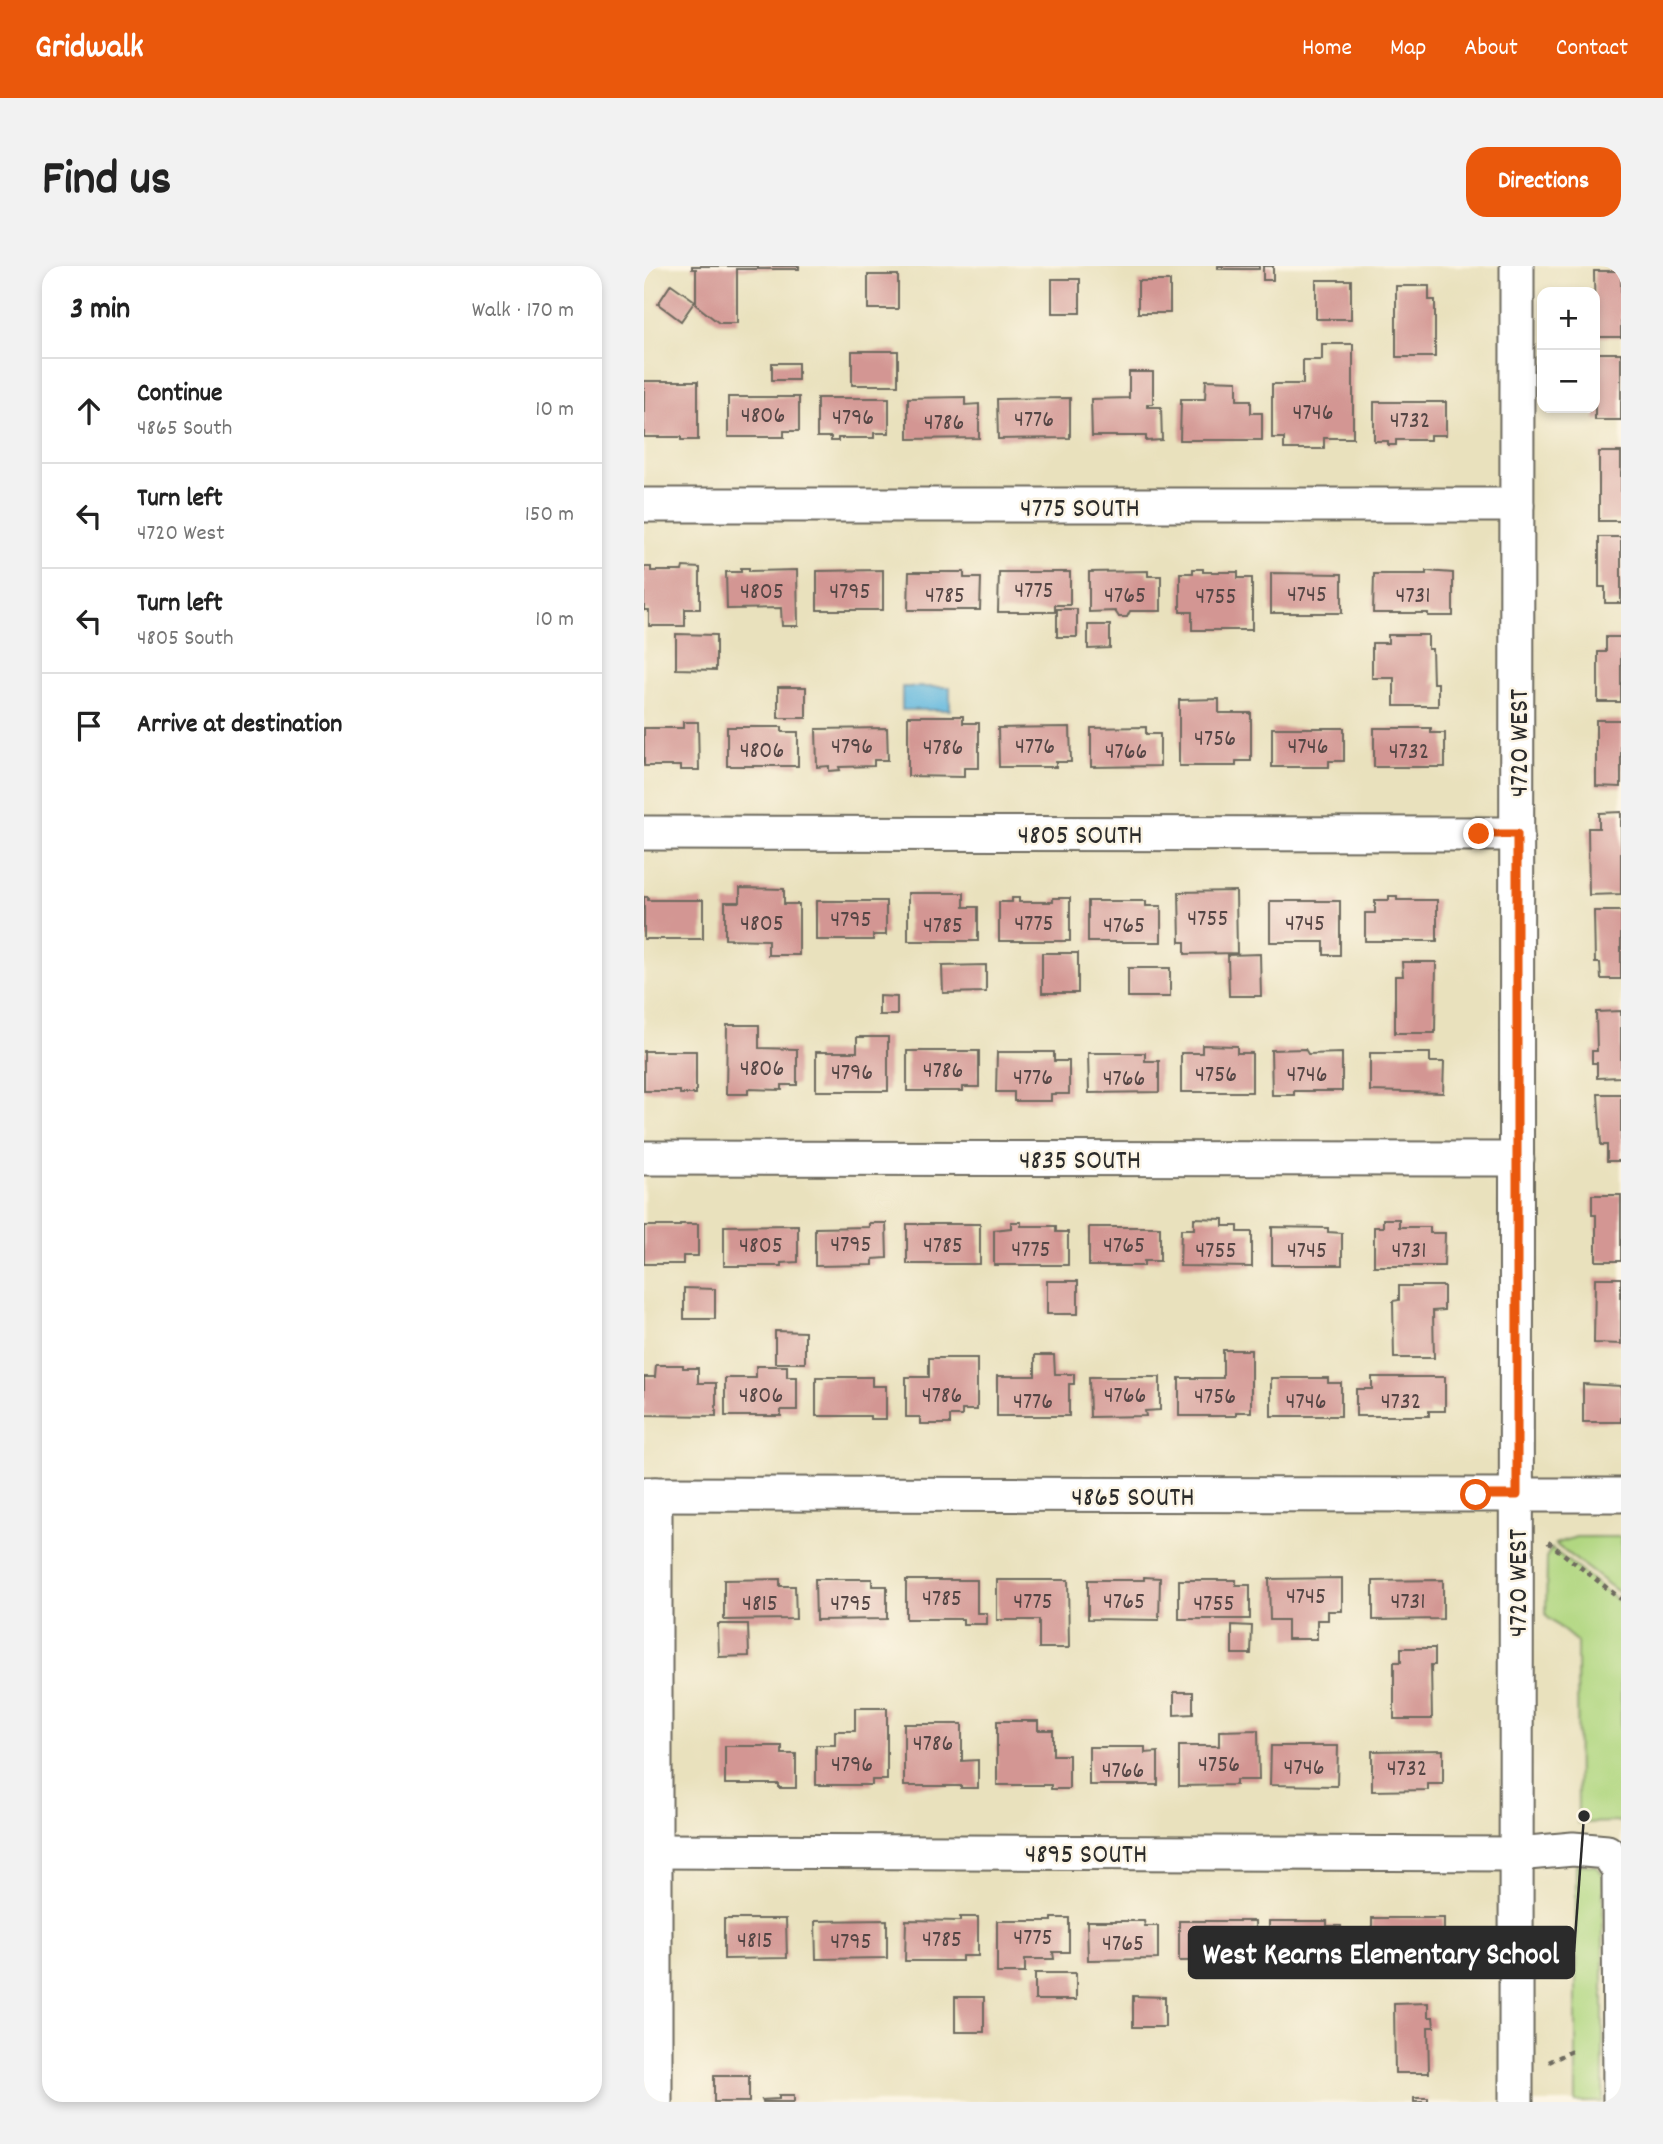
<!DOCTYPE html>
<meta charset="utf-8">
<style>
body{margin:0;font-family:Dekko,sans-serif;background:#f2f2f2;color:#222}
.controls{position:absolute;right:21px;top:21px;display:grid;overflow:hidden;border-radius:14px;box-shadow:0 4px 10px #0003}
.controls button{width:63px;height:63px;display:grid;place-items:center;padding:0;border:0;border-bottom:2px solid #e0e0e0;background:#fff;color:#222;font:35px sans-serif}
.stop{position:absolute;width:21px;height:21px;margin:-16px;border:5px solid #ea580c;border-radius:50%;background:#fff}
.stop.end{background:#ea580c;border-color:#fff;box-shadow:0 2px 7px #0008}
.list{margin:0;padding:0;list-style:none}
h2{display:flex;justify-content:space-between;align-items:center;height:91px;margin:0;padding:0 28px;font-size:30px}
h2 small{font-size:23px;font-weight:400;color:#767676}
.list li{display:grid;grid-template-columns:46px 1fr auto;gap:21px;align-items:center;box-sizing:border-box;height:105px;padding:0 28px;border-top:2px solid #e0e0e0}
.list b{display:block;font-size:26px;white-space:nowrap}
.list p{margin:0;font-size:23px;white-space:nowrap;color:#767676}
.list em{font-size:23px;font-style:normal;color:#767676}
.icon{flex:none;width:38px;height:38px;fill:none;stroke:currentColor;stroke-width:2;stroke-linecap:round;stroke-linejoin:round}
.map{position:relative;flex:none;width:977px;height:1836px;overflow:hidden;border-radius:21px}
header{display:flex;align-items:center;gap:42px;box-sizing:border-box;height:98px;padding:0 35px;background:#ea580c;color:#fff}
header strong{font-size:33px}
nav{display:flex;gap:38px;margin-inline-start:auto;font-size:24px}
.intro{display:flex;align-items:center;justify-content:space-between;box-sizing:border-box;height:168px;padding:0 42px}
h1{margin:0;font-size:49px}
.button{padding:18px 32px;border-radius:21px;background:#ea580c;color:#fff;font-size:24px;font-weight:700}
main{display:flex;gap:42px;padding:0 42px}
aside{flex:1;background:#fff;border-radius:21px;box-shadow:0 4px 10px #0003}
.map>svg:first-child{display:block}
</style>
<header>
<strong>Gridwalk</strong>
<nav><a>Home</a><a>Map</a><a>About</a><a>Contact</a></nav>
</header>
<div class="intro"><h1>Find us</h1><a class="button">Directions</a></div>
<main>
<aside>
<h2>3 min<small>Walk · 170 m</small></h2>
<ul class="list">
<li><svg class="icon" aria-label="ahead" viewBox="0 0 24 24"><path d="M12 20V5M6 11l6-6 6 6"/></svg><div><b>Continue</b><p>4865 South</p></div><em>10 m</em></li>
<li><svg class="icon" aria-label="left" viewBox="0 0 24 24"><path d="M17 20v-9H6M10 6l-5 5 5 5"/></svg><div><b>Turn left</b><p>4720 West</p></div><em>150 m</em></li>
<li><svg class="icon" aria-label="left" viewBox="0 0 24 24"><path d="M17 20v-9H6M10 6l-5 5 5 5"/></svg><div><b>Turn left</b><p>4805 South</p></div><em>10 m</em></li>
<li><svg class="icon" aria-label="arrive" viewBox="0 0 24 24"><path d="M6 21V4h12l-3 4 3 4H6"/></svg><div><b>Arrive at destination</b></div></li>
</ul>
</aside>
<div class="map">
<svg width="977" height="1836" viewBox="0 0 977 1836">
<rect width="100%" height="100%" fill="#fcf5e5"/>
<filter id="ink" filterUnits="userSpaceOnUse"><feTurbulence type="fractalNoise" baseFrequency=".0143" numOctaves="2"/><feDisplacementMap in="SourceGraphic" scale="14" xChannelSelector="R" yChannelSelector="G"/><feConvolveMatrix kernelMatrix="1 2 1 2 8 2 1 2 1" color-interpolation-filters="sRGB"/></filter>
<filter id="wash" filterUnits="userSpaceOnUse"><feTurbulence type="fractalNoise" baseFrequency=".00686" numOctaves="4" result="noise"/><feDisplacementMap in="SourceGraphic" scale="28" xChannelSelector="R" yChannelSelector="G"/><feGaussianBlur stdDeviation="1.57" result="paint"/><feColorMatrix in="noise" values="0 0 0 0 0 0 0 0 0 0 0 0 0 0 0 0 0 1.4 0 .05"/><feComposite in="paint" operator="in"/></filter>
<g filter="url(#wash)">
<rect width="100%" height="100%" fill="#e9e1bd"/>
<g fill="#b1d781" stroke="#6e8156" stroke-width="2">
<polygon points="932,1271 977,1271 977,1328 911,1278"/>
<polygon points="907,1282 977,1337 977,1556 934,1557 933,1376 902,1350 903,1291"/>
<polygon points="932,1598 952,1600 959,1608 959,1836 932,1836"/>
</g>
<rect fill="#61b7de" stroke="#467184" stroke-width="2" x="258" y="421" width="48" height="23"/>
<g id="blocks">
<g fill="#d39693">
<polygon points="48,0 155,0 155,3 93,3 93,57 75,57 52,39 52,3 48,3"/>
<rect x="574" y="0" width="41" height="3"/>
<rect x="619" y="0" width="10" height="14"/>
<polygon points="950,5 977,5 977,71 951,71"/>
<rect x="224" y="9" width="30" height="34"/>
<rect x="408" y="13" width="28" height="34"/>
<rect x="672" y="14" width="35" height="39"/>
<rect x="494" y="15" width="32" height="32"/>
<polygon points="27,18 51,35 37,55 14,38"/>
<polygon points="752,20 785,20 785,34 791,34 791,91 752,91"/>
<polygon points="678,78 709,78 709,172 680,172 680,183 640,183 640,172 628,172 628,118 659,118 659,94 678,94"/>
<rect x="208" y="85" width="46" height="34"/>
<rect x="951" y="87" width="26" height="67"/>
<rect x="128" y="97" width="26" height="17"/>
<polygon points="485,106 509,106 509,138 503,138 503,141 517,141 518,174 502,175 502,170 448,170 447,133 485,132"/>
<polygon points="562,114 593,115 593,134 607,134 607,147 618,147 618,174 536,174 537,133 561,133"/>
<polygon points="0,115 54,115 54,174 37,174 37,171 0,171"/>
<polygon points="84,131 155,131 155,165 140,165 140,171 84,171"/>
<polygon points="321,131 321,139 335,138 335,172 264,173 264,132"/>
<polygon points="173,132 245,132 245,167 230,167 230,172 194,172 194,175 187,175 187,171 173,171"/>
<polygon points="426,132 426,172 354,173 353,133"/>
<polygon points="730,136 802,136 802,169 786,169 786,174 752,174 752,179 744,179 744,175 730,175"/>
<rect x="955" y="186" width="22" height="69"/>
<polygon points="955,271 977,271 977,337 961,337 961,321 955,321"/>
<polygon points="0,301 7,301 7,305 38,305 39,301 56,302 56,343 41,343 41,360 5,360 5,344 0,344"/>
<polygon points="97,302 105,302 105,305 153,304 154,360 138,360 137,342 83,343 82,306 97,306"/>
<polygon points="549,303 559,303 559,306 594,306 594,312 608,312 608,364 548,364 548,346 536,346 536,307 549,307"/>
<polygon points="239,304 239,344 173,344 173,305"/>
<polygon points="504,305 504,310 517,310 517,345 486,345 483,351 475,351 471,345 445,346 445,306"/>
<polygon points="782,305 809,307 809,350 784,350 784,347 729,347 730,308 782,308"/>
<polygon points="265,306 320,306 320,312 337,312 336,344 264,344"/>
<polygon points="355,306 426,306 426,339 411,339 411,346 354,346"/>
<polygon points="627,307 698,308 698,347 627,347"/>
<rect x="413" y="343" width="20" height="28"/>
<polygon points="444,359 466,359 466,382 444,383"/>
<polygon points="32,368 72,369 72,404 32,403"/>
<polygon points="744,369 784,369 784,383 788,383 789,417 794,417 794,440 750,440 750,412 728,412 728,377 744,377"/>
<polygon points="962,371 977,371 977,436 954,436 954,386 962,386"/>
<rect x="134" y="421" width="28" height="31"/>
<polygon points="575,433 575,447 607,447 607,495 592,495 592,500 535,500 535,434"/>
<polygon points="264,450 319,450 319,457 335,457 335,502 320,502 320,511 264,510"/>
<polygon points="952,454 977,454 977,521 952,520"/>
<polygon points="39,456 54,456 55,504 36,504 36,500 0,500 0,462 39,462"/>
<polygon points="83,461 138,461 138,466 154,466 154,500 83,500"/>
<polygon points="426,461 427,496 412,496 412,501 355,501 354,462"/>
<polygon points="502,461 502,468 516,468 516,500 447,501 447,462"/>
<polygon points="243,462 244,494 230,494 230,500 195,501 196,504 185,505 185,500 173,501 172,463"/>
<polygon points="628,462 700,462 700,495 685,495 685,501 628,501"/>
<polygon points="730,462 787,462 787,467 801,467 801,501 730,501"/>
<polygon points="977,546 977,628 945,629 944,562 955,562 955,547"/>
<polygon points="96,622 140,623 140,638 155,638 155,689 124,689 124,674 81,673 81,636 96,636"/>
<polygon points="592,625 593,687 541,688 541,676 536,676 535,626"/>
<polygon points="264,627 320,627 320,641 334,641 334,675 264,675"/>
<polygon points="745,630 753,630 753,634 793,634 793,675 721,675 721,647 731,647 731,634 745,634"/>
<polygon points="0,631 4,631 4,634 59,634 59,673 0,673"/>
<polygon points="368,632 375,632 375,636 409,636 409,632 426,632 426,675 355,675 355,636 368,636"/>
<polygon points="172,635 242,635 242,669 229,669 229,674 172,674"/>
<polygon points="444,635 502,635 502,640 517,640 517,676 444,676"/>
<polygon points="626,635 696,635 696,689 680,689 680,676 626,676"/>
<polygon points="950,645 977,645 977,713 957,713 956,697 951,697"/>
<rect x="398" y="687" width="36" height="40"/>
<polygon points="616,688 617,730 585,730 584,689"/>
<polygon points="758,696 792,696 791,767 751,767 751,710 759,710"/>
<polygon points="342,699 342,726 299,727 298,700"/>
<rect x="484" y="702" width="42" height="29"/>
<polygon points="235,730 253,731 253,749 235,749"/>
<polygon points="977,745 977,811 953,812 953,797 948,797 948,785 953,785 952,746"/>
<polygon points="83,759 115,759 115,782 153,783 153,819 138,819 138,824 104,823 104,828 82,828"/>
<polygon points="213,771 244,771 244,825 172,825 172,786 213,786"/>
<polygon points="558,779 593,780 593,787 608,787 608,826 537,826 537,787 558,787"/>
<polygon points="661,783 664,788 698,787 698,825 650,825 650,829 628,829 627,784"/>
<polygon points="0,785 52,785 52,828 36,828 36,825 0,825"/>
<polygon points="263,785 335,785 335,821 319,821 319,825 263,825"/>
<polygon points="353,786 410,786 410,795 425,795 425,828 407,828 407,835 370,835 370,826 352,826"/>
<polygon points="444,787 501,787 501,795 515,795 515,826 445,827"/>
<polygon points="726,787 786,787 786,796 800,796 799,827 726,825"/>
<polygon points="954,828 977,828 977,895 963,895 963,879 957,879"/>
<polygon points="948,929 977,929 977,995 952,995 952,949 948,949"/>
<polygon points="550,952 579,953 579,960 594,960 594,966 608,966 608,1001 536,1000 537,963 550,963"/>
<polygon points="739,953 755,953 755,961 786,961 786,967 801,967 800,1000 730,1000 730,961 739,961"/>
<polygon points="367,956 377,956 377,960 412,960 412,966 424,966 424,999 350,999 350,964 367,962"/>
<polygon points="225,957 242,957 243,992 229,993 229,999 171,1000 171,962 225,961"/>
<polygon points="36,958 54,958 54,990 39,990 39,998 0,998 0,960 36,960"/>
<rect x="263" y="958" width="73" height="40"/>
<polygon points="154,959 154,996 137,997 137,1000 80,1000 80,960"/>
<polygon points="445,961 516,961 516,995 500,995 500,1000 445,1000"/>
<polygon points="628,961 684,962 684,966 698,967 698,999 628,999"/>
<polygon points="951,1012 977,1012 977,1078 950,1077"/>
<rect x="403" y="1015" width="31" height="33"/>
<polygon points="755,1020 800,1020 800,1044 789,1045 790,1092 750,1092 749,1035 755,1034"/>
<polygon points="40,1022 71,1023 71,1053 40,1053"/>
<polygon points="131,1065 161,1066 161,1097 131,1097"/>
<polygon points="579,1084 607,1084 607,1146 592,1146 592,1150 535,1150 535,1112 579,1112"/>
<polygon points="391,1089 410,1089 411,1108 430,1108 430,1118 425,1118 425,1150 353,1150 353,1110 391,1110"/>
<polygon points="285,1092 333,1092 333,1144 318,1144 318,1150 306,1150 306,1158 276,1158 276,1151 262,1151 262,1111 285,1111"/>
<polygon points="12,1099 39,1099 39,1102 54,1102 54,1117 72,1117 72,1150 0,1149 0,1111 11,1111"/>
<polygon points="112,1100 143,1100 143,1111 153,1111 153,1144 137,1144 137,1150 81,1150 81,1112 112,1112"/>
<polygon points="172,1111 228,1111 228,1120 242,1120 242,1153 226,1153 226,1150 172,1150"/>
<polygon points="445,1111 516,1111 516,1144 501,1145 502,1150 446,1151"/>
<polygon points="728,1111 801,1111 801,1145 785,1145 785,1150 712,1150 712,1123 728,1123"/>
<polygon points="627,1112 684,1112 684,1117 697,1117 697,1150 627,1150"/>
<polygon points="939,1118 977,1120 977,1156 939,1156"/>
<polygon points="500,1311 516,1312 515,1354 444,1353 444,1314 500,1314"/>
<polygon points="698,1312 698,1345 684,1345 684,1354 673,1354 673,1373 643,1373 643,1354 626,1354 625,1313"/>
<polygon points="136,1313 136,1320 151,1320 152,1353 80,1354 80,1314"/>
<polygon points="171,1313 228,1313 228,1320 243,1320 243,1353 172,1354"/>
<polygon points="262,1314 333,1314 333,1347 343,1347 343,1358 319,1358 319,1353 262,1353"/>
<polygon points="353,1314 424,1314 425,1382 395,1382 395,1354 353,1354"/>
<polygon points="535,1314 592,1314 592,1319 606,1319 606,1353 535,1353"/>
<polygon points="799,1314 799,1353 729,1354 729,1315"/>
<polygon points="74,1358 104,1358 105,1390 75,1391"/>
<polygon points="588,1359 608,1360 607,1388 588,1388"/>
<polygon points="757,1382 791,1382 791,1399 787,1399 788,1453 750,1453 750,1396 757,1396"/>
<polygon points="530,1426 549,1426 549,1448 530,1449"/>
<polygon points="211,1442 243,1442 243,1514 228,1514 228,1519 172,1519 172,1479 191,1479 191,1465 211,1465"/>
<polygon points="353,1455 394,1455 394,1464 409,1464 409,1489 425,1489 425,1523 407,1523 407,1519 353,1519"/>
<polygon points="260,1458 318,1458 318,1495 334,1494 334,1522 317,1522 317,1520 260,1520"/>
<polygon points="614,1464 615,1514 592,1514 592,1519 535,1520 535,1480 575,1480 575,1465"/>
<polygon points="81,1480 138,1480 138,1488 152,1488 152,1522 135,1522 135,1518 81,1518"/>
<polygon points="627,1480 694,1480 693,1520 626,1519"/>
<polygon points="445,1481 501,1481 501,1487 514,1486 514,1519 445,1519"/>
<polygon points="799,1484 799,1518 784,1518 784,1524 728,1525 728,1485"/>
<polygon points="316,1651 334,1651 334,1690 318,1690 318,1695 261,1695 262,1654 316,1655"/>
<polygon points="408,1652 425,1652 425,1686 409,1686 410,1693 381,1693 381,1707 353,1707 353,1655 408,1655"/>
<polygon points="728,1652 800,1652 800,1706 786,1706 786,1692 728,1692"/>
<polygon points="80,1653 142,1653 143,1692 80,1693"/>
<polygon points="243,1654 243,1692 172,1693 171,1655"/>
<polygon points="443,1655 500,1655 501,1660 514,1660 514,1693 444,1694"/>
<polygon points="535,1655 611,1655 612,1694 535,1695"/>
<polygon points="625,1655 683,1655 683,1660 697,1660 697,1694 625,1694"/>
<rect x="391" y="1707" width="41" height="27"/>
<polygon points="489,1730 521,1731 521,1761 489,1761"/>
<rect x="311" y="1731" width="29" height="35"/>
<polygon points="784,1737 784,1751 789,1751 790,1761 784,1761 785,1807 751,1807 750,1738"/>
<rect x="70" y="1810" width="35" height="26"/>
<polygon points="135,1829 150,1829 150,1836 119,1836 118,1834 135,1833"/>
<rect x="770" y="1832" width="14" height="4"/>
</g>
</g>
</g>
<g filter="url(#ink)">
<use href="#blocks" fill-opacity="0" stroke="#6e6b5e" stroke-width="2"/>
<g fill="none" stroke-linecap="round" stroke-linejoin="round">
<defs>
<g id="minor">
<polyline points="0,239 873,239"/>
<polyline points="0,567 873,568"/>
<polyline points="0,892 873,893"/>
<polyline points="0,1228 977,1229"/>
<polyline points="11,1585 872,1588 929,1583 963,1586 975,1604 976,1836"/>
<polyline points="11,1836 11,1228"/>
<polyline points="872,1836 873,0"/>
</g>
</defs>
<use href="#minor" stroke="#6e6b5e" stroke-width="37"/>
<g stroke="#6e6b5e" stroke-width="4.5" stroke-dasharray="5 5" stroke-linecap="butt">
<polyline points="904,1276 977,1333"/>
<polyline points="905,1796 930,1784"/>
</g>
<use href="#minor" stroke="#fff" stroke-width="33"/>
</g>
</g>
<g fill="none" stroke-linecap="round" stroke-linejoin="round" filter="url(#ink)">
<polyline stroke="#ea580c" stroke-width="9" points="832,1229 873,1229 873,568 835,568"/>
</g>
<g text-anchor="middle" stroke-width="5" stroke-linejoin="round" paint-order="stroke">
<g font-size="24" fill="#554645">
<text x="669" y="153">4746</text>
<text x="119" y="156">4806</text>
<text x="209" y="158">4796</text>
<text x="390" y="160">4776</text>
<text x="766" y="161">4732</text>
<text x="300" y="163">4786</text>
<text x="390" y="331">4775</text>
<text x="118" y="332">4805</text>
<text x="206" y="332">4795</text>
<text x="663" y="335">4745</text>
<text x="301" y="336">4785</text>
<text x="481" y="336">4765</text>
<text x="769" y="336">4731</text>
<text x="572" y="337">4755</text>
<text x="571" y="479">4756</text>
<text x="208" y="487">4796</text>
<text x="391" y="487">4776</text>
<text x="664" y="487">4746</text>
<text x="299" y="488">4786</text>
<text x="118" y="491">4806</text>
<text x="482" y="492">4766</text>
<text x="765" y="492">4732</text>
<text x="564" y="659">4755</text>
<text x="207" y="660">4795</text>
<text x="118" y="664">4805</text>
<text x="390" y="664">4775</text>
<text x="661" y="664">4745</text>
<text x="299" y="666">4785</text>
<text x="480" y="666">4765</text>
<text x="118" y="809">4806</text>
<text x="299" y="811">4786</text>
<text x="208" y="813">4796</text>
<text x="572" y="815">4756</text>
<text x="663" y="815">4746</text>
<text x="389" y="818">4776</text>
<text x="480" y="819">4766</text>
<text x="207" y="985">4795</text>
<text x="117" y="986">4805</text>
<text x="299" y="986">4785</text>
<text x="480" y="986">4765</text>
<text x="387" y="990">4775</text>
<text x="572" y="991">4755</text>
<text x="663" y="991">4745</text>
<text x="765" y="991">4731</text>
<text x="117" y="1136">4806</text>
<text x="298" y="1136">4786</text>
<text x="481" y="1136">4766</text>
<text x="571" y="1137">4756</text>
<text x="389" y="1142">4776</text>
<text x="662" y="1142">4746</text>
<text x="757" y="1142">4732</text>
<text x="662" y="1337">4745</text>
<text x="298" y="1339">4785</text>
<text x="389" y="1342">4775</text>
<text x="480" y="1342">4765</text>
<text x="764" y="1342">4731</text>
<text x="116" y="1344">4815</text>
<text x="207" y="1344">4795</text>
<text x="570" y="1344">4755</text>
<text x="289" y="1484">4786</text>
<text x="208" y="1505">4796</text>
<text x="575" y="1505">4756</text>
<text x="660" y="1508">4746</text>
<text x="763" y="1509">4732</text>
<text x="479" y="1511">4766</text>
<text x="389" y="1678">4775</text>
<text x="298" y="1680">4785</text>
<text x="111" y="1681">4815</text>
<text x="207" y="1682">4795</text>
<text x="479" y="1684">4765</text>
</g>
<g font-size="28" fill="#2b2b2b" stroke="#fcf5e5">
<text x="436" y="250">4775 SOUTH</text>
<text transform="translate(873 477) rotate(-90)" y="10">4720 WEST</text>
<text x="436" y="577">4805 SOUTH</text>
<text x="436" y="902">4835 SOUTH</text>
<text x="489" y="1239">4865 SOUTH</text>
<text transform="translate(872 1317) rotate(-90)" y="10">4720 WEST</text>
<text x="442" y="1596">4895 SOUTH</text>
</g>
</g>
<path fill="none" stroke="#2b2b2b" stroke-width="2.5" d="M940 1550L930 1686"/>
<circle fill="#2b2b2b" stroke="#fcf5e5" stroke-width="2.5" cx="940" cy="1550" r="7"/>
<rect fill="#2b2b2b" stroke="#2b2b2b" stroke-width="2.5" x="545" y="1661" width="385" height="51" rx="7"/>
<g font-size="30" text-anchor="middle" font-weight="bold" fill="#fff">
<text x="737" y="1697">West Kearns Elementary School</text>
</g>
</svg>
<div class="controls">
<button>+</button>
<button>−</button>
</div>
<div class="stop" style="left:832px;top:1229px"></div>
<div class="stop end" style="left:835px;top:568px"></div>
</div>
</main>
